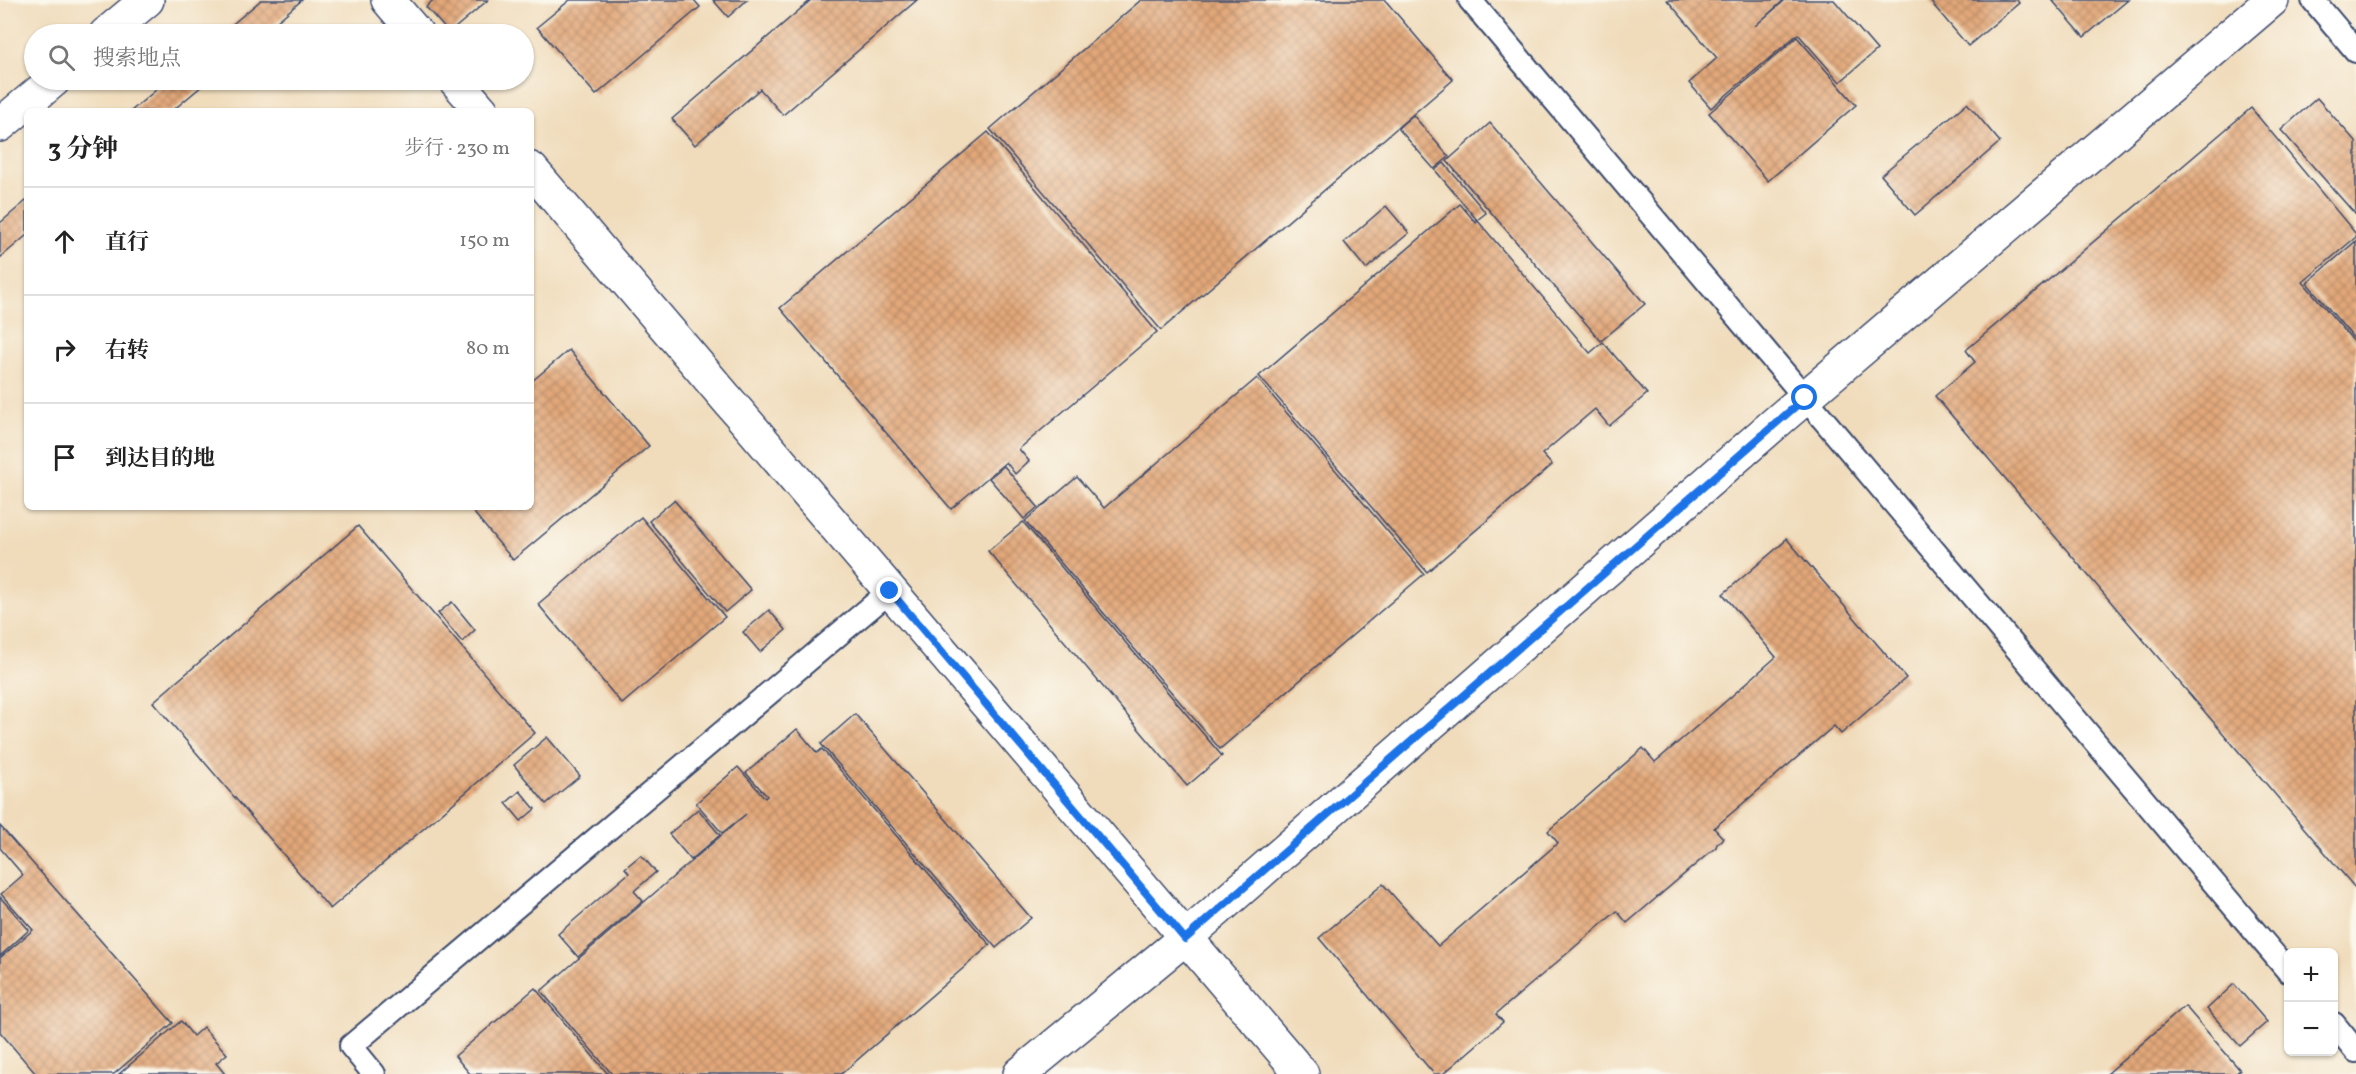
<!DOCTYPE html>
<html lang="zh">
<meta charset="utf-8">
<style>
body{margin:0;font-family:Vollkorn,"Noto Serif SC",serif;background:#f6f6f6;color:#222}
.controls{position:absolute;right:18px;bottom:18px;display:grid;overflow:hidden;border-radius:9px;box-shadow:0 2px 4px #0004}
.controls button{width:54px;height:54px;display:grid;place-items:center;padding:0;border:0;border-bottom:2px solid #e0e0e0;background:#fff;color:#222;font:30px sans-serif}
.stop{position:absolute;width:18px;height:18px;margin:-14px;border:4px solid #1a73e8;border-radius:50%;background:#fff}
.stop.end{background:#1a73e8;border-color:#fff;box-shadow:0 2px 6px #0008}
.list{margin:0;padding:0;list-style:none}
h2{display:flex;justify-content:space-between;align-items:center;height:78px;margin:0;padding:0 24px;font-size:26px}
h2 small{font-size:20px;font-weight:400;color:#767676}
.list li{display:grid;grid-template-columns:39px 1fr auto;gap:18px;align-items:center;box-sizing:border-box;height:108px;padding:0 24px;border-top:2px solid #e0e0e0}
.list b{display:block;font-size:22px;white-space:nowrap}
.list em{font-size:20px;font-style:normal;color:#767676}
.icon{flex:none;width:33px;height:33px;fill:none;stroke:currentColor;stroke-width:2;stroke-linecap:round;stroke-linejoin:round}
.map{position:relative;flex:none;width:2356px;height:1074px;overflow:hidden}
.search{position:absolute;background:#fff;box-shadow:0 2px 4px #0004;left:24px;top:24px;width:510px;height:66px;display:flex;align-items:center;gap:15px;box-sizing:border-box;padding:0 21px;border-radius:33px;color:#767676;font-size:22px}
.panel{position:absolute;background:#fff;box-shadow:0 2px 4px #0004;left:24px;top:108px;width:510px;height:402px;border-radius:9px}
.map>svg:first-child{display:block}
</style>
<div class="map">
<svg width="2356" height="1074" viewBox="0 0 2356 1074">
<defs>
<pattern id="building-cross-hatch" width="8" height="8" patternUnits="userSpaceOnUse" patternTransform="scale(1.5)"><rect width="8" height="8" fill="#e3a879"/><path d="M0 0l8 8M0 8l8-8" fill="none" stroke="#b78966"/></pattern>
</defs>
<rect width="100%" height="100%" fill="#fbf7ec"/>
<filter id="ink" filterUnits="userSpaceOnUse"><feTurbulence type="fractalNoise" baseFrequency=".0167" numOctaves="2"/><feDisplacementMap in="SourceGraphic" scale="12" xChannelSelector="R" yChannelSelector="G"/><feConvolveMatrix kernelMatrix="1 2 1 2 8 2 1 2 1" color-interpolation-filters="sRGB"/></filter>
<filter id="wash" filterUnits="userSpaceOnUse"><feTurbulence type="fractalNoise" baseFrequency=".008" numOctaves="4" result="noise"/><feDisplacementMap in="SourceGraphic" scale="24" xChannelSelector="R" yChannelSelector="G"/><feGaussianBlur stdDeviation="1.35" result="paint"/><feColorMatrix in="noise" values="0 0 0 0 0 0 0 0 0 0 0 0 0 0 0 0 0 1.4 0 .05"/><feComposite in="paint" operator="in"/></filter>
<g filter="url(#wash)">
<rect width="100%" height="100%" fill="#f0dcbb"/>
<g id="blocks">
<g fill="url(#building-cross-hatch)">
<polygon points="261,0 302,0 262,34 221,34"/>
<polygon points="433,0 488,0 449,33 426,7"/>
<polygon points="570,0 694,0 700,7 596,95 537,27"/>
<polygon points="713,0 747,0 728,17"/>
<polygon points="811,0 917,0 783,115 760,89 695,145 672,119"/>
<polygon points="1141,0 1385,0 1453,80 1161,330 990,129"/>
<polygon points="1667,0 1784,0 1755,26 1785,0 1834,0 1877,50 1840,82 1798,34 1711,108 1689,83 1717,58"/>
<polygon points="1929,0 2017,0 2019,3 1968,46"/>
<polygon points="2052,0 2128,0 2084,37"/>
<polygon points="1797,37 1856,105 1768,181 1709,113"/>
<polygon points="168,80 209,80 172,111 131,111"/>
<polygon points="2317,98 2356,142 2356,215 2281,130"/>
<polygon points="1967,103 2000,142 1915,215 1881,175"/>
<polygon points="2251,108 2356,234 2356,237 2303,282 2356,344 2356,889 1935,396 1975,362 1966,350"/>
<polygon points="1413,115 1449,157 1434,169 1398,128"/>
<polygon points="1490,123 1645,304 1601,341 1447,161"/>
<polygon points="988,132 1157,332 1019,449 1029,461 1015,474 1006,462 951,509 780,308"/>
<polygon points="1444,163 1486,213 1477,220 1435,170"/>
<polygon points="27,200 27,235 0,258 0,223"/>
<polygon points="1460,204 1476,223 1478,221 1590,353 1603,342 1647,394 1609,426 1595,409 1542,454 1552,465 1427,572 1259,376"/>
<polygon points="1386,206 1409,233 1366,269 1344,242"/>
<polygon points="2356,241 2356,341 2307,283"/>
<polygon points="569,350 649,446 513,560 469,507 531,507 531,382"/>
<polygon points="1257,378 1424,574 1220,749 1025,521 1077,477 1104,508"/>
<polygon points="1004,466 1038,507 1024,519 989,478"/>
<polygon points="674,500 751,590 725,612 649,521"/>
<polygon points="641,517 725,617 622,704 538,604"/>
<polygon points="1023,522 1222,756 1187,786 988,551"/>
<polygon points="358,526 535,733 330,909 153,702"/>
<polygon points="1786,538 1906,678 1841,734 1834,726 1714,828 1723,838 1717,844 1716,847 1627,923 1617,911 1496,1014 1503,1022 1443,1074 1434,1074 1319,938 1383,884 1438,946 1558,843 1548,831 1643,748 1655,762 1717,709 1776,657 1723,594 1784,542"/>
<polygon points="452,602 475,630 462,642 438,613"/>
<polygon points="769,610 786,630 760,652 743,632"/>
<polygon points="855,714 1031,918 996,948 821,744"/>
<polygon points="797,729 817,753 822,749 990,945 841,1074 612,1074 541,991 746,814 722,833 696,803 738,767 765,798 767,796 746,773"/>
<polygon points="547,737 580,776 546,804 514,765"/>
<polygon points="520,791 535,809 521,821 506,803"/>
<polygon points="698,809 720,835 691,860 669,834"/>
<polygon points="0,826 173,1023 114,1074 36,1074 0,1032 0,958 33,930 1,894 23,875 0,848"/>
<polygon points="641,855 656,872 634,891 643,901 578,957 558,934 629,873 625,868"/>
<polygon points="0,897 29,930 0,956"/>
<polygon points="2234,984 2267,1022 2240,1046 2207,1009"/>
<polygon points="535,988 608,1074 470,1074 455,1056"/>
<polygon points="2185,1006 2240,1070 2235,1074 2107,1074"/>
<polygon points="181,1021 193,1036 203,1027 227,1054 216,1063 225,1074 119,1074"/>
</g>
</g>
</g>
<g filter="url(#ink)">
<use href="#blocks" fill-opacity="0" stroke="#3b496c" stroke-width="1.5"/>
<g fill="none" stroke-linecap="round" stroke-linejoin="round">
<defs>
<g id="service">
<polyline points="1470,0 2288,971"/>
<polyline points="2313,0 2356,51"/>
<polyline points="2334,1024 2356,1051"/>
<polyline points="374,1074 351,1046 890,591"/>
</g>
<g id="minor">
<polyline points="388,0 417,34"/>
<polyline points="455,80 482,111"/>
<polyline points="531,169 1302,1074"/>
<polyline points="1020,1074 1185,938 1780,419 2272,0"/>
</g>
<g id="tertiary">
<polyline points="106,34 147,0"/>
<polyline points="0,125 54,80"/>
</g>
</defs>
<use href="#service" stroke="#3b496c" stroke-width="26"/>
<use href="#minor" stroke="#3b496c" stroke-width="36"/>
<use href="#tertiary" stroke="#3b496c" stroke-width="36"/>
<use href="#service" stroke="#fff" stroke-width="22"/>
<use href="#minor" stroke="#fff" stroke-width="33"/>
<use href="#tertiary" stroke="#fff" stroke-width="33"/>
</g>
</g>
<g fill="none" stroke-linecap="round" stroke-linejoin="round" filter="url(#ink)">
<polyline stroke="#1a73e8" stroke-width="8" points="890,591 1185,939 1805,398"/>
</g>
</svg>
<div class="controls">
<button>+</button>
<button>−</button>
</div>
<div class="stop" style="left:1805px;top:398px"></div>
<div class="stop end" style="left:890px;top:591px"></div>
<div class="search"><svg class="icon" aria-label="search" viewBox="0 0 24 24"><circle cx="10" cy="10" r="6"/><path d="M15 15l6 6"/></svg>搜索地点</div>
<section class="panel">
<h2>3 分钟<small>步行 · 230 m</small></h2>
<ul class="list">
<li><svg class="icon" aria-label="ahead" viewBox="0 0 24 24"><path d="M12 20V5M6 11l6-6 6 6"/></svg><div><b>直行</b></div><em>150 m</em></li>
<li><svg class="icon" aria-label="right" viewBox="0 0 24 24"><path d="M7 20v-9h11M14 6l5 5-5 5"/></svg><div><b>右转</b></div><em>80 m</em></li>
<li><svg class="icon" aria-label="arrive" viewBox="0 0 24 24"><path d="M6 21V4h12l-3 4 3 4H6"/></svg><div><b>到达目的地</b></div></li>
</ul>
</section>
</div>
